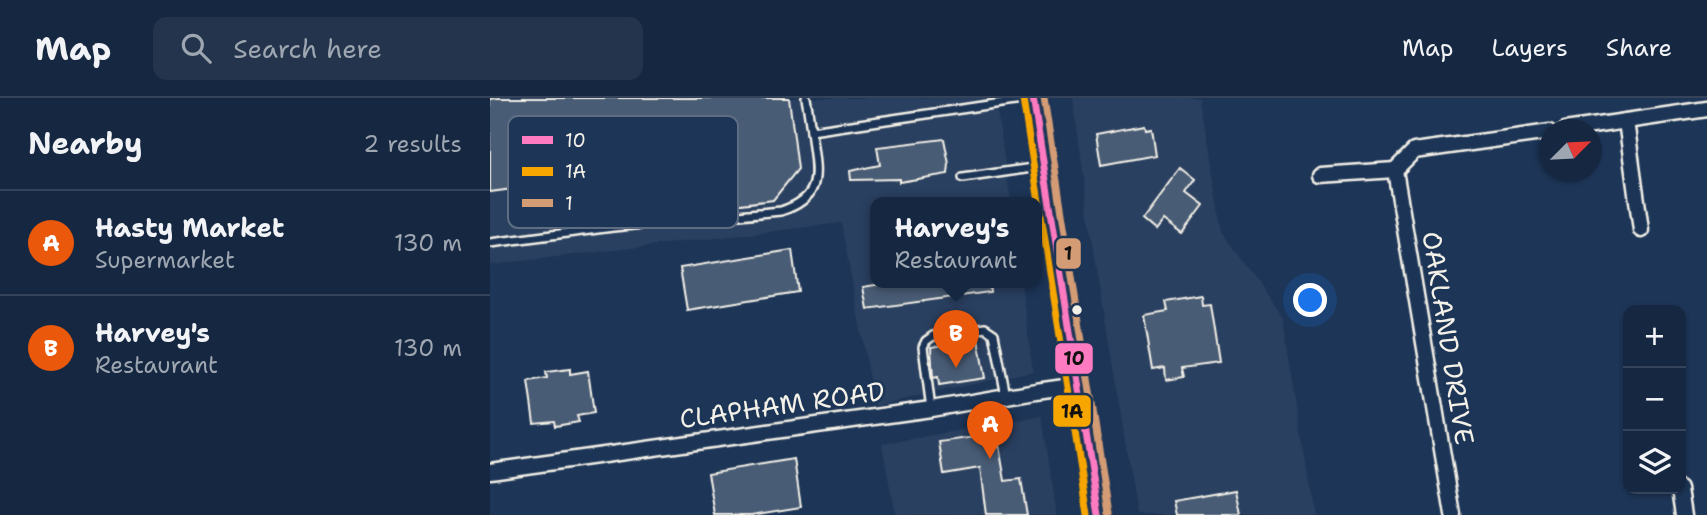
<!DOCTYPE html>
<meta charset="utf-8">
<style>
body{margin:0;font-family:"Shantell Sans",sans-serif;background:#23344c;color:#f1f3f6}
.controls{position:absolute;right:21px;bottom:21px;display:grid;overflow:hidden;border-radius:14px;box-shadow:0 2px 5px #0004}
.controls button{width:63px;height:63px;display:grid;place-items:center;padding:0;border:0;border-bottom:2px solid #35445a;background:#162841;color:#f1f3f6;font:35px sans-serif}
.compass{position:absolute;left:1049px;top:21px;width:63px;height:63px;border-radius:50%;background:#162841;box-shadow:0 2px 5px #0004;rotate:66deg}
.you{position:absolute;left:821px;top:203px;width:24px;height:24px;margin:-18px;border:5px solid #fff;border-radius:50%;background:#1a73e8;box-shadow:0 0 0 10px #1a73e833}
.badge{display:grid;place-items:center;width:46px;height:46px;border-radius:50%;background:#ea580c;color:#fff;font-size:23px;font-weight:700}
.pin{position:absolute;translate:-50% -58px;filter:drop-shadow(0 2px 4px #0008)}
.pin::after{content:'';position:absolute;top:37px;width:24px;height:21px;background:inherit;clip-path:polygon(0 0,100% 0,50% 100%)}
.popup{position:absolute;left:380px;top:99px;width:172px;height:91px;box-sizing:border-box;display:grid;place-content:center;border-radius:14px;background:#162841;filter:drop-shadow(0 2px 5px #0005);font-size:23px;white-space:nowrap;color:#9ea6b1}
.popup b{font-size:26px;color:#f1f3f6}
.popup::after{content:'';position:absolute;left:50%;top:100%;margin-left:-14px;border:14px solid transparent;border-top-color:#162841}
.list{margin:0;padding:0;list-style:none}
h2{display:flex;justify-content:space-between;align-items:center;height:91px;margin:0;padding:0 28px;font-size:30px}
h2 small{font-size:23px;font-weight:400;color:#9ea6b1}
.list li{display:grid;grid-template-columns:46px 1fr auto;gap:21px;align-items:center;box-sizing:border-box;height:105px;padding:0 28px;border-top:2px solid #35445a}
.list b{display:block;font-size:26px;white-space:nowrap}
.list p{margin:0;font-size:23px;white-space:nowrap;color:#9ea6b1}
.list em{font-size:23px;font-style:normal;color:#9ea6b1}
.icon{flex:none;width:38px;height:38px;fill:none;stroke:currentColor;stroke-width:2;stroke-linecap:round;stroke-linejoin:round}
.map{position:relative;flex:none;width:1217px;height:417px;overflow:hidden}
header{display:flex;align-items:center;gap:42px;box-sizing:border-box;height:98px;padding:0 35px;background:#162841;border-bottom:2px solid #35445a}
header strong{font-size:33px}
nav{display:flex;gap:38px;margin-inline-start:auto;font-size:24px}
.search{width:490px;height:63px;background:#23344c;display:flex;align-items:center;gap:18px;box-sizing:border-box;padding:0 24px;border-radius:14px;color:#9ea6b1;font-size:26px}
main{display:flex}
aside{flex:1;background:#162841}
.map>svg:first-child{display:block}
</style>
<header>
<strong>Map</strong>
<div class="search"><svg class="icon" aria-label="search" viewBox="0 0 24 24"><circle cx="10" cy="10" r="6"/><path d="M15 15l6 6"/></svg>Search here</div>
<nav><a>Map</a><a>Layers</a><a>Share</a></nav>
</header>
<main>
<aside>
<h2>Nearby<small>2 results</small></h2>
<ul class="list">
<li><span class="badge">A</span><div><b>Hasty Market</b><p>Supermarket</p></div><em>130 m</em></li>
<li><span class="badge">B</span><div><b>Harvey's</b><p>Restaurant</p></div><em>130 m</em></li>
</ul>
</aside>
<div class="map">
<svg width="1217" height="417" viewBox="0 0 1217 417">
<rect width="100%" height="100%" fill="#1d3557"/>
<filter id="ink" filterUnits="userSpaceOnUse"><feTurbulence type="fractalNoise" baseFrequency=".0143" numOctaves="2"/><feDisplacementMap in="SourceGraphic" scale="14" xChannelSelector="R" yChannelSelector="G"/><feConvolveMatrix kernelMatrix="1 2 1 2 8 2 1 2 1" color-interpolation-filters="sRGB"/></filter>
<g filter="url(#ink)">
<g fill="#2a4060">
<polygon points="0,0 505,0 521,104 386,104 386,184 531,184 543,273 385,308 351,125 0,167"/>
<polygon points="583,0 710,0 733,134 793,220 824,417 647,417 604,153"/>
<polygon points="552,318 567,417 405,417 392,346"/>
</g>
<g fill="#485b74" stroke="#f4f1e8" stroke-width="2">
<polygon points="8,0 299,0 308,71 283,102 116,123 113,81 72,86 73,96 46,99 44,88 0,94 0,1"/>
<polygon points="654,27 655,31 661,30 665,57 611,67 606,36"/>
<polygon points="454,41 459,66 458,76 409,84 409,81 361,82 360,73 390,67 387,49"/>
<polygon points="690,70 705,82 696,95 713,108 692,136 673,122 665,132 652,121"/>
<polygon points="302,152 308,194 197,212 190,170"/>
<polygon points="403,184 499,184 500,194 377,211 373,189"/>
<polygon points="711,198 712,207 720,206 729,265 692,270 694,279 676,282 675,270 663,272 654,217 678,213 676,204"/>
<polygon points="488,241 495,280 449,287 448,279 443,280 441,249"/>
<polygon points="80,271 80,276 98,273 104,315 87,318 89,324 65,328 64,323 44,325 38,283 57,280 56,274"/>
<polygon points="507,336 515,383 531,381 537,417 496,417 490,370 454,376 449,344"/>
<polygon points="304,361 311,409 261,417 225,417 218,375"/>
<polygon points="746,392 751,417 687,417 684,403"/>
</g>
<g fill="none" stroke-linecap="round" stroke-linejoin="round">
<defs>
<g id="service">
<polyline points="321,33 539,1"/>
<polyline points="473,80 549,69"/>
<path d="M0,145L123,129L291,113C328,101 328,83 323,49C321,33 319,16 316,0"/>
<polyline points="441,311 433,249 436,243 443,238 495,230 504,236 516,298"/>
</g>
<g id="minor">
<polyline points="1136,23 1151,132"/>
<polyline points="1075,32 1217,11"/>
<polyline points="830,77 905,72"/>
<polyline points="0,373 441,311 546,293 589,287"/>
<polyline points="1190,391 1194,417"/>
<polyline points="963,417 905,72 924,53 1060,34"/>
</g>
<polyline id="primary" points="543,0 609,417"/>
</defs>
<use href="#service" stroke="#f4f1e8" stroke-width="12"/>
<use href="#minor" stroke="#f4f1e8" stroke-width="19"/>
<use href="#primary" stroke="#f4f1e8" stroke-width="28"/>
<use href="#service" stroke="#1d3557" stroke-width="7"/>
<use href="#minor" stroke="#1d3557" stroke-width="14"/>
<use href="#primary" stroke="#1d3557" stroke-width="23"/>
<defs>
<polyline id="bus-1" points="543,0 609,417"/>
<polyline id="bus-2" points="533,2 598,417"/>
<polyline id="bus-3" points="554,0 619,415"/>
</defs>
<use href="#bus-1" stroke="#1d3557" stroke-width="12"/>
<use href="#bus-2" stroke="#1d3557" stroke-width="12"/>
<use href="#bus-3" stroke="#1d3557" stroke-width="12"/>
<use href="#bus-1" stroke="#fe7ac1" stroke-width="7"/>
<use href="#bus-2" stroke="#f7a600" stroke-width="7"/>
<use href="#bus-3" stroke="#d39c74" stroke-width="7"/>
</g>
</g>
<circle fill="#f4f1e8" stroke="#1d3557" stroke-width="2.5" cx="587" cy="212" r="6"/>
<g text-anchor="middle" stroke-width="5" stroke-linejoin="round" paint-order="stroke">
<g font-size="26" fill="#f4f1e8" stroke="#1d3557">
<text transform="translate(958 240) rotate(81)" y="9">OAKLAND DRIVE</text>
<text transform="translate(292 307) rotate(-8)" y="9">CLAPHAM ROAD</text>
</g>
</g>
<rect x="18" y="18" width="230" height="112" rx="10" fill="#1d3557" stroke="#5e6d82" stroke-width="2"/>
<rect x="32" y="38" width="31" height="8" fill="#fe7ac1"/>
<rect x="32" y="69" width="31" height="9" fill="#f7a600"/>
<rect x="32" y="101" width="31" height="8" fill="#d39c74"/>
<g font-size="19" fill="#f4f1e8">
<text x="75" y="49">10</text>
<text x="75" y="80">1A</text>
<text x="75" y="112">1</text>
</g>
<g stroke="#1d3557" stroke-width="2.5">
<rect x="565" y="139" width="27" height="33" rx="7" fill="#d39c74"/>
<rect x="564" y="244" width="40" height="33" rx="7" fill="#fe7ac1"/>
<rect x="562" y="296" width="40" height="34" rx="7" fill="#f7a600"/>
</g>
<g font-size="19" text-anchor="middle" font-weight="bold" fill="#111">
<text x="578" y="162">1</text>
<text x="584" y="267">10</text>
<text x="582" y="320">1A</text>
</g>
</svg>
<div class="controls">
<button>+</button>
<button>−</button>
<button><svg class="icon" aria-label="layers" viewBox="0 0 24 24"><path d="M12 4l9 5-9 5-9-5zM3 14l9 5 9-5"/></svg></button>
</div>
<svg class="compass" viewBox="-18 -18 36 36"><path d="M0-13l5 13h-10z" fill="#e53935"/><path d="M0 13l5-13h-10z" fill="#9ea6b1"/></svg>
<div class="you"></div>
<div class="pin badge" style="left:500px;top:361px">A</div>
<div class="pin badge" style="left:466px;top:270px">B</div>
<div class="popup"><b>Harvey's</b>Restaurant</div>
</div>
</main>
